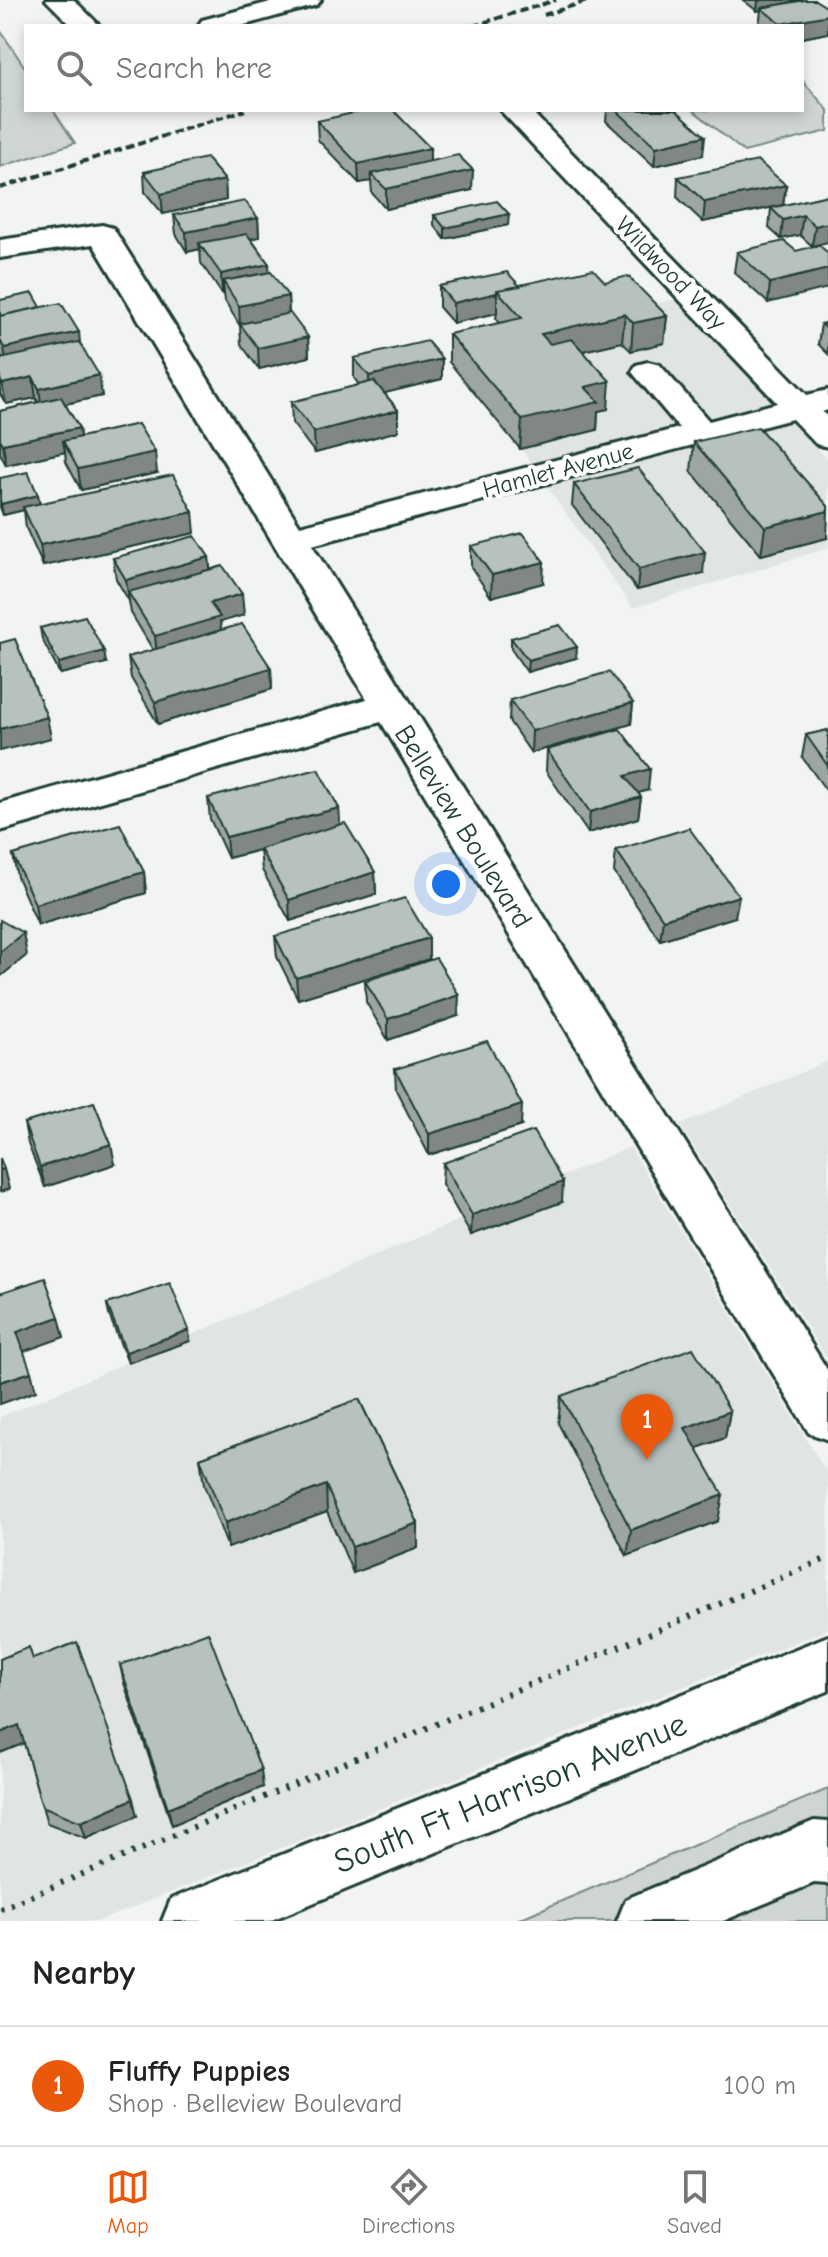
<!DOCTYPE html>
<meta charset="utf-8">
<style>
body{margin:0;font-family:"Comic Neue",sans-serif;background:#f2f2f2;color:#222}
.you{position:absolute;left:446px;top:884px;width:28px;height:28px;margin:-20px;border:6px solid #fff;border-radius:50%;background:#1a73e8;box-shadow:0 0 0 12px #1a73e833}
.badge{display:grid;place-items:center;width:52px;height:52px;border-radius:50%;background:#ea580c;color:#fff;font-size:26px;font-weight:700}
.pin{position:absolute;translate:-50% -66px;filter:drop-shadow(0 2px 4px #0008)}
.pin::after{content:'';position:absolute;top:42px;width:28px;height:24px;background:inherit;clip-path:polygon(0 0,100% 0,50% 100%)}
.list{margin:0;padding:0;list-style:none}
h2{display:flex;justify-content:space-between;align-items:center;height:104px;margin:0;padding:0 32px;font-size:34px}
h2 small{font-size:26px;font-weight:400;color:#767676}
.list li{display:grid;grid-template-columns:52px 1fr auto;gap:24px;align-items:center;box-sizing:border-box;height:120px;padding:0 32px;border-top:2px solid #e0e0e0}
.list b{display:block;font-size:30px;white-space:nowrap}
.list p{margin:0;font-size:26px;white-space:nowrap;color:#767676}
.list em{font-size:26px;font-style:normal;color:#767676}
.icon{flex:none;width:44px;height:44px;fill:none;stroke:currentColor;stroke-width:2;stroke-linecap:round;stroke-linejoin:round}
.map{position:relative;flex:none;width:828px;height:1921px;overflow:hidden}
.search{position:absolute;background:#fff;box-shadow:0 4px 12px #0003;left:24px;right:24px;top:24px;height:88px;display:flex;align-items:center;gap:20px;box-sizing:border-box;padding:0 28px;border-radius:0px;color:#767676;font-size:30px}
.sheet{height:224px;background:#fff}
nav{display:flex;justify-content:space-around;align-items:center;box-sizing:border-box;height:112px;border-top:2px solid #e0e0e0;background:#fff;font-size:22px;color:#767676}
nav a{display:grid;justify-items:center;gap:4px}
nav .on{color:#ea580c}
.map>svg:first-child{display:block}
</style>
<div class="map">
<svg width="828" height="1921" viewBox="0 0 828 1921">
<rect width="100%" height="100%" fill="#f2f3f3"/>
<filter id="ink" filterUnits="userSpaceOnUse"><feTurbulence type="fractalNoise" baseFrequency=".0125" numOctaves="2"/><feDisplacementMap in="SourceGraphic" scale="16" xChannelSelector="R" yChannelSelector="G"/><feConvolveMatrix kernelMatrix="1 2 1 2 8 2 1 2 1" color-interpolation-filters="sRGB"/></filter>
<g filter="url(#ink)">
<g fill="#e0e4e3">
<polygon points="675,299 772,402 532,464 456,357"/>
<polygon points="791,421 828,461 828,548 633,608 546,485"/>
<polygon points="828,1061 828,1360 680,1125"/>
<polygon points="630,1147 828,1475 828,1629 99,1921 0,1921 0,1417"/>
</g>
<g fill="#ced5d3" stroke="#768984" stroke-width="2">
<polygon points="0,30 26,69 26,110 53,110 75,143 0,167"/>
<polygon points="802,80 828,110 828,131 744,152 693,110 802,110"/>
<polygon points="828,1789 828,1921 514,1921"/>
</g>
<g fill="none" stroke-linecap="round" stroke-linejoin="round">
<defs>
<g id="minor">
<polygon points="46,0 74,0 100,26 72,26"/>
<polygon points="278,0 321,0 317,5 241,26 198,26 202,20"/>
<polygon points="500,110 530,110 807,395 828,390 828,410 822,412 828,417 828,447 816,444 792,419 312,545 828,1371 828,1440 809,1433 381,722 0,831 0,803 367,699 93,244 0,258 0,240 102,225 113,228 300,526 679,428 632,372 636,365 648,362 660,365 709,421 777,403"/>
<polygon points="814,1821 828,1822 828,1884 814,1883 723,1921 617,1921 626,1899"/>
</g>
<polygon id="major" points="828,1636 828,1691 269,1921 162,1921 171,1899"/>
</defs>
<use href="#minor" stroke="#1f3d34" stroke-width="6"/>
<use href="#major" stroke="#1f3d34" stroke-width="6"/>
<polyline stroke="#1f3d34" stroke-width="6" stroke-dasharray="3 8" stroke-linecap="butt" points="0,1909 828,1558"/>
<use href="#minor" fill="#fff" fill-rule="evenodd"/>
<use href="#major" fill="#fff" fill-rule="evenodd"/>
<g stroke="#1f3d34" stroke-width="4" stroke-dasharray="8 4" stroke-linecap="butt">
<polyline points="544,15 590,0"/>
<polyline points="473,26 556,0"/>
<polyline points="0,188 245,110"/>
</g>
</g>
<g fill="#9da6a3" stroke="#1f3d34" stroke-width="2">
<polygon points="743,0 815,0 828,33 802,38 802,26 759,26 761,10 757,11"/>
<polygon points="607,110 676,110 703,155 654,166 606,121"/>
<polygon points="317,121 430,148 430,161 472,190 386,209 372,193 371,181 359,183 318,140"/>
<polygon points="144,172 225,180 226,200 163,214 145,192"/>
<polygon points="678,177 786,185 783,205 703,222 677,197"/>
<polygon points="828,195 812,246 800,235 781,239 769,228 771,208"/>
<polygon points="174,215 258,218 259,237 251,239 269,264 269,272 288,296 289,313 308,337 309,357 259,369 241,344 240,326 225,301 224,294 222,294 201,263 200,249 187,252 176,234"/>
<polygon points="434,215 508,225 445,239 434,225"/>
<polygon points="796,251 768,303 734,272 737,252"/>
<polygon points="605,282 667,316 664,343 631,351 622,342 583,351 608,409 598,411 597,430 520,449 449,362 449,334 500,323 496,318 497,313 453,323 439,307 439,286 520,286"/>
<polygon points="0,300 41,307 80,343 102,396 65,404 79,428 80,437 157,473 81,490 66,462 65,452 6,465 0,453 0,411 38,402 36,398 6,404 0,394 0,359 2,358 0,354"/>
<polygon points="828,322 828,354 818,344 821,324"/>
<polygon points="354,358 442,379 384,393 398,410 398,431 315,453 292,423 291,402 359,385 354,378"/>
<polygon points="694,442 827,538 761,555 691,471"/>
<polygon points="0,478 38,495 40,504 195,533 43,566 26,528 24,510 3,515 0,507"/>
<polygon points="574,484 703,573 637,590 572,505"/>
<polygon points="471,546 543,583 491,597 471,567"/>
<polygon points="209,557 210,569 244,615 220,622 221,630 271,668 272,689 158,724 131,678 128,657 153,650 131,613 129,601 116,579 113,558"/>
<polygon points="40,628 106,663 60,674 42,639"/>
<polygon points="511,638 576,658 527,672 511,649"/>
<polygon points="510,700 633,703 631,724 531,753 509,721"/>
<polygon points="828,730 828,793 802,757 806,735"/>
<polygon points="547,750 648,790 638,793 641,797 638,818 588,833 546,771"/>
<polygon points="208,798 339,808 340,825 375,872 376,894 290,921 262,870 260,850 228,858 210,819"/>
<polygon points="616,850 735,917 660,940 614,872"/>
<polygon points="13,855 144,872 146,893 38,925 17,877"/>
<polygon points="275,936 429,938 429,959 298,999 277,957"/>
<polygon points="365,981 458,1016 388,1040 366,1002"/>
<polygon points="395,1069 521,1126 429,1155 396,1090"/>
<polygon points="24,1123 115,1164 45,1187 28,1144"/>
<polygon points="443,1163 562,1202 471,1235 442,1184"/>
<polygon points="107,1304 190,1341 128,1363 109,1315"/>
<polygon points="561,1396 730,1411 725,1438 697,1448 718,1521 627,1556 558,1423"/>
<polygon points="359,1399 418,1523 418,1548 353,1573 327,1512 228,1548 204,1485 200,1458"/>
<polygon points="0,1659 33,1659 137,1816 86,1838 47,1823 24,1743 0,1753"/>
<polygon points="120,1665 263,1787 172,1825 124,1683"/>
</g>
<g fill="#808784" stroke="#1f3d34" stroke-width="2">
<polygon points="762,0 804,0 761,8 761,10 757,11 758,1"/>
<polygon points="828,15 828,33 802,38 802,26 780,26 781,24"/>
<polygon points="705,136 703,155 654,166 656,147"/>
<polygon points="430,148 430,167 371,174 371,181 359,183 358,164"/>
<polygon points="473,170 472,190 386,209 386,189"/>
<polygon points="225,180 226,200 163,214 161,194"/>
<polygon points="786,185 783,205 703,222 705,202"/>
<polygon points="509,214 508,225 445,239 445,228"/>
<polygon points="803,215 800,235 781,239 783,220"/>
<polygon points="258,218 259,237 203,249 199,243 200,249 187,252 186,232"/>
<polygon points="828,223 828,242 812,246 815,226"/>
<polygon points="269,264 270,284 223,281 224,294 222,294 221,274"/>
<polygon points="828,269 828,288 768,303 770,283"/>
<polygon points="497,293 497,313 453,323 453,303"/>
<polygon points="288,296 289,317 240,324 239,306"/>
<polygon points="625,314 622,342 539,361 541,334"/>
<polygon points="667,316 664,343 631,351 633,323"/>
<polygon points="79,332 81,353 7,368 4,348"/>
<polygon points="308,337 309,357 259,369 258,348"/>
<polygon points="442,359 442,379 369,397 369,376"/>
<polygon points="99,375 102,396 42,409 39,389"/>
<polygon points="33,377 36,398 6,404 2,384"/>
<polygon points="610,381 608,409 598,411 597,430 520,449 522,420 585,387"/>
<polygon points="398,410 398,431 315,453 314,432"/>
<polygon points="79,428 81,448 63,441 65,452 6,465 3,444"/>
<polygon points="155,452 157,473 81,490 78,469"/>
<polygon points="38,495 40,507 23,507 24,510 3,515 1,504"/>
<polygon points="828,511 827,538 761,555 765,527"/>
<polygon points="193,512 195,533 43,566 40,545"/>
<polygon points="705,552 703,573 637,590 639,569"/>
<polygon points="209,557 211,578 128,592 129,601 126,580"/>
<polygon points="544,562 543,583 491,597 492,575"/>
<polygon points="242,594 244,615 220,622 222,639 157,657 155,636 210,603"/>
<polygon points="577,647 576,658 527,672 528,660"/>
<polygon points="104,651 106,663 60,674 59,663"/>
<polygon points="271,668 272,689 158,724 155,702"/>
<polygon points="633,703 631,724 531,753 532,731"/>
<polygon points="47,717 51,738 0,751 0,729"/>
<polygon points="650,769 648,790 623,798 625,776"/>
<polygon points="641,797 638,818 588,833 590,812"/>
<polygon points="339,808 340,829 228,858 226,837"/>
<polygon points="144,872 146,893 38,925 35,904"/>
<polygon points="375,872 376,894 290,921 289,900"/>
<polygon points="739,896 735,917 660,940 663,919"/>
<polygon points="23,933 27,955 0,977 0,952"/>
<polygon points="429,938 429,959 298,999 296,978"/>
<polygon points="459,995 458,1016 388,1040 388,1019"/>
<polygon points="522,1105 521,1126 429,1155 429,1134"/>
<polygon points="111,1144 115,1164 45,1187 40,1167"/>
<polygon points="4,1169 9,1189 0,1192 0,1170"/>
<polygon points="563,1182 562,1202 471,1235 472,1215"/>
<polygon points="59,1317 64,1337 22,1352 17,1332"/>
<polygon points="189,1330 190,1341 128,1363 126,1352"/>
<polygon points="31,1372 36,1391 0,1404 0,1382"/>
<polygon points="730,1411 725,1438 681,1454 685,1428"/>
<polygon points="326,1485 327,1512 228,1548 225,1523"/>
<polygon points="723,1495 718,1521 627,1556 631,1530"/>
<polygon points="418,1523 418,1548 353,1573 352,1547"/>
<polygon points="19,1725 25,1743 0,1753 0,1733"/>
<polygon points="261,1770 263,1787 172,1825 168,1808"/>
<polygon points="133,1799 137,1816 86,1838 81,1822"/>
</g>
<g fill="#b7c1bd" stroke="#1f3d34" stroke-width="2">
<polygon points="805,0 815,0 828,8 828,15 781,24 761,8"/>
<polygon points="367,110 393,110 430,148 358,164 317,121"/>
<polygon points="616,110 676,110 705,136 656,147"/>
<polygon points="458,155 473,170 386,189 371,174"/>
<polygon points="206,158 225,180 161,194 144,172"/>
<polygon points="758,161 786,185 705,202 678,177"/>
<polygon points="828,195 828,223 815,226 803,215 783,220 771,208"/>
<polygon points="245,201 258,218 186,232 174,215"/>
<polygon points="497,201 509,214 445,228 434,215"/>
<polygon points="247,234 269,264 221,274 199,243"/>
<polygon points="784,241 796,251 819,245 828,253 828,269 770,283 737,252"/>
<polygon points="593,269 605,282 628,276 667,316 633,323 625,314 541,334 550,344 572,339 610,381 585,387 599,402 522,420 449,334 522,318 497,290"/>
<polygon points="271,272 288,296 239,306 223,281"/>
<polygon points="507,272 520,286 497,290 497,293 453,303 439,286"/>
<polygon points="33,293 41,307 0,316 0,300"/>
<polygon points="61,303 79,332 4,348 0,340 0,316"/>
<polygon points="290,313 308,337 258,348 240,324"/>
<polygon points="828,322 828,330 821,324"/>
<polygon points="427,341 442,359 369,376 354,358"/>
<polygon points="79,342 99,375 39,389 33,377 2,384 0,379 0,359"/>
<polygon points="374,381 398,410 314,432 291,402"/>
<polygon points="61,397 79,428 3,444 0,439 0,411"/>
<polygon points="138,424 155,452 78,469 63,441"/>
<polygon points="758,427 828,506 828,511 765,527 694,442"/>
<polygon points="638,468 705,552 639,569 574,484"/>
<polygon points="28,472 38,495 1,504 0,500 0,478"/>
<polygon points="173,475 193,512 40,545 23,507"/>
<polygon points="523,533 544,562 492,575 471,546"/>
<polygon points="195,536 209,557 126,580 113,558"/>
<polygon points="223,566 242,594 210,603 220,617 155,636 128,592"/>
<polygon points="85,616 104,651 59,663 40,628"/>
<polygon points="242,624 271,668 155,702 128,657"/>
<polygon points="560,625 577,647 528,660 511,638"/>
<polygon points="15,639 47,717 0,729 0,643"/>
<polygon points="609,672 633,703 532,731 510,700"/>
<polygon points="620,729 650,769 625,776 641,797 590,812 547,750"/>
<polygon points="828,730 828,766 806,735"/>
<polygon points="318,769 339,808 226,837 208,798"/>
<polygon points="345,823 375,872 289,900 260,849"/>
<polygon points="120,824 144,872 35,904 13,855"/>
<polygon points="689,828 739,896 663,919 616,850"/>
<polygon points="405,898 429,938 296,978 275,936"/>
<polygon points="0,920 23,933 0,952"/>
<polygon points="436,958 459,995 388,1019 365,981"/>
<polygon points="487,1041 522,1105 429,1134 395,1069"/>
<polygon points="94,1102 111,1144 40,1167 24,1123"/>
<polygon points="533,1131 563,1182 472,1215 443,1163"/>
<polygon points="0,1158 4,1169 0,1170"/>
<polygon points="45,1278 59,1317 17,1332 31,1372 0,1382 0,1293"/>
<polygon points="170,1283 189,1330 126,1352 107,1304"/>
<polygon points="693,1348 730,1411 685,1428 723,1495 631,1530 561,1396"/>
<polygon points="359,1399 418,1523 352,1547 326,1485 225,1523 200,1458"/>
<polygon points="208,1632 261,1770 168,1808 120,1665"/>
<polygon points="77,1642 133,1799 81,1822 42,1806 19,1725 0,1733 0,1659 29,1647 33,1659"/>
</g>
</g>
<g text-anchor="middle" stroke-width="8" stroke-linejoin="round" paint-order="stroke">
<g font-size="24" fill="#1f3d34" stroke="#fff">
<text transform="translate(671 273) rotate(46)" y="8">Wildwood Way</text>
<text transform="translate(558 470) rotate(-15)" y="8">Hamlet Avenue</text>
</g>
<g font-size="28" fill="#1f3d34" stroke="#fff">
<text transform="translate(464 826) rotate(58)" y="10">Belleview Boulevard</text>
</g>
<g font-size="34" fill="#1f3d34" stroke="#fff">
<text transform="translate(510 1792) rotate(-22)" y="12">South Ft Harrison Avenue</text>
</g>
</g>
</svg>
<div class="you"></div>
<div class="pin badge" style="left:647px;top:1460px">1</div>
<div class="search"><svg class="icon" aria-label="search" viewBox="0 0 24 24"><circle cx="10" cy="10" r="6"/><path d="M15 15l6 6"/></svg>Search here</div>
</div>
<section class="sheet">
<h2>Nearby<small></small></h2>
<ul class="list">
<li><span class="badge">1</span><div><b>Fluffy Puppies</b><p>Shop · Belleview Boulevard</p></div><em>100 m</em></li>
</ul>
</section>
<nav>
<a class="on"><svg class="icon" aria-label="map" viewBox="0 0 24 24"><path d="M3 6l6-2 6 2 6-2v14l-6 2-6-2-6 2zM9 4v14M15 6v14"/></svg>Map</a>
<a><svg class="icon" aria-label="directions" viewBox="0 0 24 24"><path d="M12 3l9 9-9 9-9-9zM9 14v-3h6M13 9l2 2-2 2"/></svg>Directions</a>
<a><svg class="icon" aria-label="saved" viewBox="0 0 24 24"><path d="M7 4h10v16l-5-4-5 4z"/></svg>Saved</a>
</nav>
